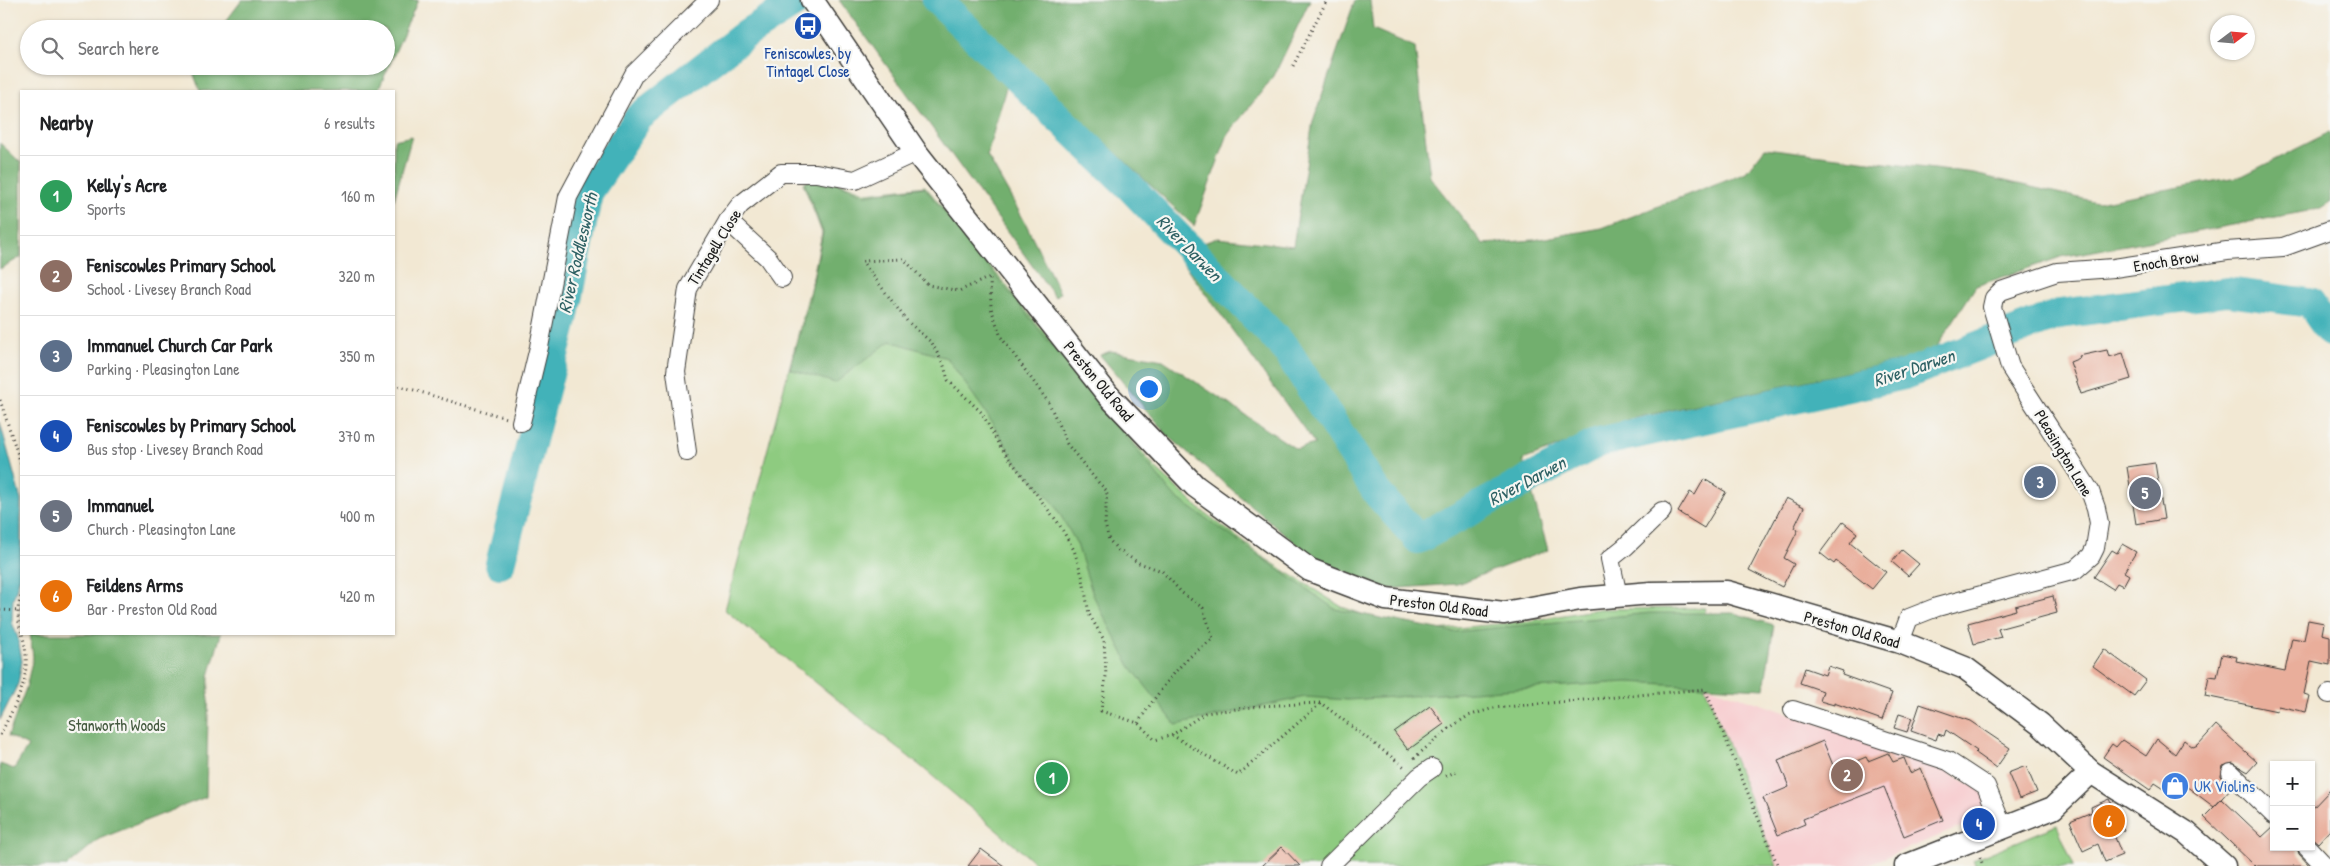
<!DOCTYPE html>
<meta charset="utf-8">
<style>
body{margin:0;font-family:"Patrick Hand",sans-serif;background:#f6f6f6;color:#202124}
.controls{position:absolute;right:15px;bottom:15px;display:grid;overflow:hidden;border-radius:0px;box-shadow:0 1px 4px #0004}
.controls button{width:45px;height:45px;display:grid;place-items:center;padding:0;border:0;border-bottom:1px solid #e0e0e0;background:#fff;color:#202124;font:25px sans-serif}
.compass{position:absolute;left:2210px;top:15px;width:45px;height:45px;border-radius:50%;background:#fff;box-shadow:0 1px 4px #0004;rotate:74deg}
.you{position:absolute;left:1148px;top:388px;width:18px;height:18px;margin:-12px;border:4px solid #fff;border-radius:50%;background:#1a73e8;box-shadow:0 0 0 8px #1a73e833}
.badge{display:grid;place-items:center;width:32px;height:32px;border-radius:50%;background:#b5179e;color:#fff;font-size:16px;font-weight:700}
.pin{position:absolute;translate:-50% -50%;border:2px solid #fff;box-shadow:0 1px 5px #0006}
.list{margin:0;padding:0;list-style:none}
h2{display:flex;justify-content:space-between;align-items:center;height:65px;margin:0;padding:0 20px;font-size:21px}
h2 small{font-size:16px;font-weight:400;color:#757577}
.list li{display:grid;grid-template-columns:32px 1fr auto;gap:15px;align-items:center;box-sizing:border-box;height:80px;padding:0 20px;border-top:1px solid #e0e0e0}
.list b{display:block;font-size:19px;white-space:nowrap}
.list p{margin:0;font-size:16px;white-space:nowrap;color:#757577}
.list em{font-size:16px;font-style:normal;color:#757577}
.icon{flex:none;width:28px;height:28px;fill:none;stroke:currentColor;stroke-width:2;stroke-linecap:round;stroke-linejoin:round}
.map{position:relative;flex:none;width:2330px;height:866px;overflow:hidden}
.search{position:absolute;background:#fff;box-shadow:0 1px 4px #0004;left:20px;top:20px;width:375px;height:55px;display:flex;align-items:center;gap:12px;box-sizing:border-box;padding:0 18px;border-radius:28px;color:#757577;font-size:19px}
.panel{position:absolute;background:#fff;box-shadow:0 1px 4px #0004;left:20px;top:90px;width:375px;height:545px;border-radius:0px}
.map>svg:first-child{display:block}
</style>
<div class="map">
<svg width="2330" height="866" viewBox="0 0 2330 866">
<rect width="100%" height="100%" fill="#f6f6f2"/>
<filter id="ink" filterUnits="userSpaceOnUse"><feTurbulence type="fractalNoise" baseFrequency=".02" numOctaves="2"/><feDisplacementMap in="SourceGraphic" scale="10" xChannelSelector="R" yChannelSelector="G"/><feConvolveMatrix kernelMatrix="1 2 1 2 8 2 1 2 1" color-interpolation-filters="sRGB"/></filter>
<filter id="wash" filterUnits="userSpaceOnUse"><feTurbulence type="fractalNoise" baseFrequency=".0096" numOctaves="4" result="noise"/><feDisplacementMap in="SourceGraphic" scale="20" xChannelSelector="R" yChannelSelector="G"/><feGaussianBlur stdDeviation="1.12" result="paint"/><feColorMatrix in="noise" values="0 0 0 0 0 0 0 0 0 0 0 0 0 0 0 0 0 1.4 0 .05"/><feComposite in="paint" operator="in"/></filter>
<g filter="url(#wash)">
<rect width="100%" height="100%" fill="#f2e8d3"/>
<polygon fill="#f7cfd1" points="1705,685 1923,759 1981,790 1991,815 1864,866 1778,866"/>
<g fill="#8ecb80" stroke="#55744e">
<polygon points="817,174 867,193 925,186 1155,468 1201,510 1266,559 1342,607 1385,622 1436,630 1529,621 1599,609 1705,608 1704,685 1777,866 1039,866 923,768 725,610 812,282 822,233 803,183"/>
<polygon points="2057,825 2074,866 1976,866 1973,860"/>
</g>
<g fill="#72af6e" stroke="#476645">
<polygon points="242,0 418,0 378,91 200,91 193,72 197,66 386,66 386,29 220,29"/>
<polygon points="839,0 927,0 1007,84 987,155 1025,222 1060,293 1055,297"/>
<polygon points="953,0 1310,0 1274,76 1228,134 1194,226"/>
<polygon points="1355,0 1370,0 1373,29 1415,47 1430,177 1483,244 1534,240 1602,228 1746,172 1765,148 1974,174 2097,202 2242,176 2330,132 2330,202 2319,209 2061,257 1976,286 1932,354 1630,419 1523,460 1548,550 1457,584 1386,589 1312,557 1167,435 1100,355 1111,351 1163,360 1296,449 1315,444 1176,253 1217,238 1293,246 1313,121"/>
<polygon points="412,136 394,200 394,140"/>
<polygon points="0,143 21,163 21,257 0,269"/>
<polygon points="817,175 866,195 924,187 1174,496 1335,609 1453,632 1650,613 1734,613 1774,625 1764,689 1627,682 1348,700 1305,697 1176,725 1130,666 1093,595 1077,544 1053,502 1016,462 984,410 947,358 890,341 835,383 790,369 809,301 823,232 805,184"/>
<polygon points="30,634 221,634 209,676 206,797 99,839 67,866 0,866 0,764 14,769 28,746 8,736 26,688 33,657"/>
</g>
<polygon fill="#42b2b9" stroke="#2f676a" points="0,422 21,500 21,574 13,600 12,622 18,638 22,661 18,684 0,720"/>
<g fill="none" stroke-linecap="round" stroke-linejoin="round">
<g stroke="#42b2b9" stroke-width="30">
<polyline points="937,0 1131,188 1286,349 1378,494 1418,539 1599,442 1904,375 2059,314 2227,292 2310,303 2330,332"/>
<polyline points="500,564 563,320 588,193 639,117 746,34 799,0"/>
</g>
</g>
<g id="blocks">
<g fill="#e9ae9b">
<polygon points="2107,350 2109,357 2123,353 2131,379 2081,394 2070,362 2080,358 2079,356"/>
<polygon points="2155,463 2164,519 2136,524 2127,467"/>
<polygon points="1704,479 1726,492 1704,528 1678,512 1690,492 1695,495"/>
<polygon points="1786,498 1804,507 1794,528 1798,530 1784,558 1794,564 1782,587 1749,570"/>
<polygon points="1843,522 1857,533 1850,543 1886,572 1872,589 1836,561 1834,564 1820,553"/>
<polygon points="2122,544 2136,552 2124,572 2129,575 2123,586 2117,583 2113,589 2094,577 2112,550 2117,553"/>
<polygon points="1902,550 1919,564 1908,576 1892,562"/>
<polygon points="2053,596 2057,613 1998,629 2001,637 1974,644 1968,623 2016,610 2015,606"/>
<polygon points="2308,620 2324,623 2322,634 2330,636 2330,665 2311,661 2304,694 2310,696 2306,712 2278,706 2277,711 2205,696 2209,676 2217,677 2222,654 2237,657 2236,661 2285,671 2292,638 2304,640"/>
<polygon points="2104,649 2146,680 2134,696 2093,666"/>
<polygon points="1828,666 1843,671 1842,675 1892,693 1882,720 1834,703 1834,705 1820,701 1823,691 1800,683 1805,668 1825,675"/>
<polygon points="1920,704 1970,721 2010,748 1996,768 1975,753 1977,751 1946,730 1944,736 1938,734 1936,740 1911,731"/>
<polygon points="1430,706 1444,724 1408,750 1394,732"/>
<polygon points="1899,714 1912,718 1907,732 1894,728"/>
<polygon points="2216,725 2257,762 2248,772 2233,763 2223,766 2221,776 2231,788 2214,807 2186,786 2178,798 2155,783 2150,790 2103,757 2112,744 2116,747 2122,740 2146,756 2157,739 2175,754 2184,740 2193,747 2198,745"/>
<polygon points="1823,741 1835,770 1866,757 1868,761 1888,753 1893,762 1904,758 1910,773 1921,768 1943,820 1904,836 1884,787 1803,819 1805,824 1778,835 1763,798 1789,787 1778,760"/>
<polygon points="2026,766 2037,792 2019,799 2008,773"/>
<polygon points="2330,790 2330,830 2318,843 2311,837 2311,810"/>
<polygon points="2109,799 2124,830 2114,835 2122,855 2105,862 2098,844 2083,851 2070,821 2092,812 2091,807"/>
<polygon points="2222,799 2262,837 2274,826 2274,847 2297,847 2299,854 2310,866 2255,866 2204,817"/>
<polygon points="1282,847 1300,866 1262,866"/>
<polygon points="981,849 1004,866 968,866"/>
</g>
</g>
</g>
<g filter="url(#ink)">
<use href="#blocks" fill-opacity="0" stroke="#3c3b37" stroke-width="1"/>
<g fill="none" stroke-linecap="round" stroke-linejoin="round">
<defs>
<g id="minor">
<polyline points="728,221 768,258 782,278"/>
<polyline points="521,422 539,347 568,197 634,74 709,0"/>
<polyline points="687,452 676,372 688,289 728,221 740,205 781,173 816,173 855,180 916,152"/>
<polyline points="1618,596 1610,559 1625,547 1662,511"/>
<polyline points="1900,642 1909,618 1937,607 2075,570 2091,556 2095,548 2099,523 2096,508 2090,491 2010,367 1992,307 1994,298 2001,291 2057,272 2114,268 2227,251 2283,247 2330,230"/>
<polyline points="2329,694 2330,694"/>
<polyline points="1793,710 1948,761 1986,786 2003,828"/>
<polyline points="2231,773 2274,815"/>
<polyline points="2307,847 2325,866"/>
<polyline points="1329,866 1419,777 1432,768"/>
</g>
<g id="major">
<polyline points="812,0 916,152 1108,395 1195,486 1310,570 1386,599 1504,613 1580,599 1651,593 1727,592 1900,642 1965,668 2040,724 2091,772 2187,833 2224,866"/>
<polyline points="1906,866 2053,808 2091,772"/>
</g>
</defs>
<use href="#minor" stroke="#3c3b37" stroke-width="20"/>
<use href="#major" stroke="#3c3b37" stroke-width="25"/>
<g stroke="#3c3b37" stroke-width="3" stroke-dasharray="1 4" stroke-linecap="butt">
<polyline points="1293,66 1327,0"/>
<polyline points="394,384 506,418"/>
<polyline points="0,400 21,464"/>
<path d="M21,597C16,609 18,620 21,632"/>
<path d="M1138,723C1150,704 1175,669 1192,655C1199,649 1206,645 1213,638L1203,608L1182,593L1162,571L1139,563L1118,550L1109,540L1105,524L1107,491L1097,481L1067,444L1049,403L1001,337L991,308L990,277L959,291L928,285L904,259L862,261L907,321L932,343L944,366L948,380L982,413L999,445L1059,524L1074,550L1083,579L1089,614L1104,640L1106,676L1101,711L1138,723L1155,740L1172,735L1205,713L1260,706L1321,703L1406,768"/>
<path d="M0,735C18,699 34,675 22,634"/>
<polyline points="1172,735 1238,775 1321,703"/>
<polyline points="1414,758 1451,727 1468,716 1494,708 1705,689 1778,866"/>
<polyline points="1446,776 1457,771"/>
<polyline points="1980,857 1983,866"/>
</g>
<use href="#minor" stroke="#fff" stroke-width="18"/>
<use href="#major" stroke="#fff" stroke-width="22"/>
<polyline stroke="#3c3b37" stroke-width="3" stroke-dasharray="1 4" stroke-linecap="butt" points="0,610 21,611"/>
</g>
</g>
<defs>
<symbol id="bus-disc" viewBox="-11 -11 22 22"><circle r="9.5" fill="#1a4fb4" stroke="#f6f6f2"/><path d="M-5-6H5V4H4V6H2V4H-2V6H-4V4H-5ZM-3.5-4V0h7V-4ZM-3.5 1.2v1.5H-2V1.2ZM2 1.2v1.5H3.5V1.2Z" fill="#fff"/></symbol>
<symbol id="shop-disc" viewBox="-11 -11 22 22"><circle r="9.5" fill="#3f7fe0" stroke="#f6f6f2"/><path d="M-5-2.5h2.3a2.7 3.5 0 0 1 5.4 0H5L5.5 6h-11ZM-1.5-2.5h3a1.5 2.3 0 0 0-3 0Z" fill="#fff"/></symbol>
</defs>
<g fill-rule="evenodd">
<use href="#bus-disc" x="792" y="10" width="32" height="32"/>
<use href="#shop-disc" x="2159" y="770" width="32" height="32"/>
</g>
<g text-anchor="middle" stroke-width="4.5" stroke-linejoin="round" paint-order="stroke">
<g font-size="16" fill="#164399" stroke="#f6f6f2">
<text x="808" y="59">Feniscowles, by<tspan x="808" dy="18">Tintagel Close</tspan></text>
</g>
<g font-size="16" fill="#1c1c1c" stroke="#f6f6f2">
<text transform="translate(714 247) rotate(-58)" y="6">Tintagell Close</text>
<text transform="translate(2166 261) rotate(-9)" y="6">Enoch Brow</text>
<text transform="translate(1099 381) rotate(50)" y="6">Preston Old Road</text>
<text transform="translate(2064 453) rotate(59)" y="6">Pleasington Lane</text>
<text transform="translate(1439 605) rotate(7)" y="6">Preston Old Road</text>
<text transform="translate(1852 629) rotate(16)" y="6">Preston Old Road</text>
</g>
<g font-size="16" fill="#44593f" stroke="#f6f6f2">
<text x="117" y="731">Stanworth Woods</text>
</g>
<g font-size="16" fill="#366cbe" stroke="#f6f6f2" text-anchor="start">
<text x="2194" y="792">UK Violins</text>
</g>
<g font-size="18" font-style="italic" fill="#2d6063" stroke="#f6f6f2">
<text transform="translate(1189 248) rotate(46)" y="6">River Darwen</text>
<text transform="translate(578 253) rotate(-77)" y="6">River Roddlesworth</text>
<text transform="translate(1914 368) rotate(-18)" y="6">River Darwen</text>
<text transform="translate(1527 481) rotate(-28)" y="6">River Darwen</text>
</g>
</g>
</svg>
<div class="controls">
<button>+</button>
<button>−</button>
</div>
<svg class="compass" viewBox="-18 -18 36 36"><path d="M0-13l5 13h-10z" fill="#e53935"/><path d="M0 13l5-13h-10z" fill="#757577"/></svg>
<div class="you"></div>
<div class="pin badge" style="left:1052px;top:778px;background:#2e9e5b">1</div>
<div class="pin badge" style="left:1847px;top:775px;background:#8d6e63">2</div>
<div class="pin badge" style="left:2040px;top:482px;background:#5c6f8a">3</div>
<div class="pin badge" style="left:1979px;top:824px;background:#1a4fb4">4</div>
<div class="pin badge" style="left:2145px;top:493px;background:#6b7280">5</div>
<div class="pin badge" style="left:2109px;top:821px;background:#e8710a">6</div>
<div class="search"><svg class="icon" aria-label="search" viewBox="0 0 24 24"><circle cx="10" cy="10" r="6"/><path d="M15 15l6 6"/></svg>Search here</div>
<section class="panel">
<h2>Nearby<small>6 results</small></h2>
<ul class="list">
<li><span class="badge" style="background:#2e9e5b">1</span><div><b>Kelly's Acre</b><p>Sports</p></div><em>160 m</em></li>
<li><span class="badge" style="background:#8d6e63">2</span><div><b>Feniscowles Primary School</b><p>School · Livesey Branch Road</p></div><em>320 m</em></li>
<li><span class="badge" style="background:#5c6f8a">3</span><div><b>Immanuel Church Car Park</b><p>Parking · Pleasington Lane</p></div><em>350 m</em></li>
<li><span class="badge" style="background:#1a4fb4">4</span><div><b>Feniscowles by Primary School</b><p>Bus stop · Livesey Branch Road</p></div><em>370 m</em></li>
<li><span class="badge" style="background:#6b7280">5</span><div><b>Immanuel</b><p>Church · Pleasington Lane</p></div><em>400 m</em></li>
<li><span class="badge" style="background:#e8710a">6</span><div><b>Feildens Arms</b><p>Bar · Preston Old Road</p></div><em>420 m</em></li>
</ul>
</section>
</div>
